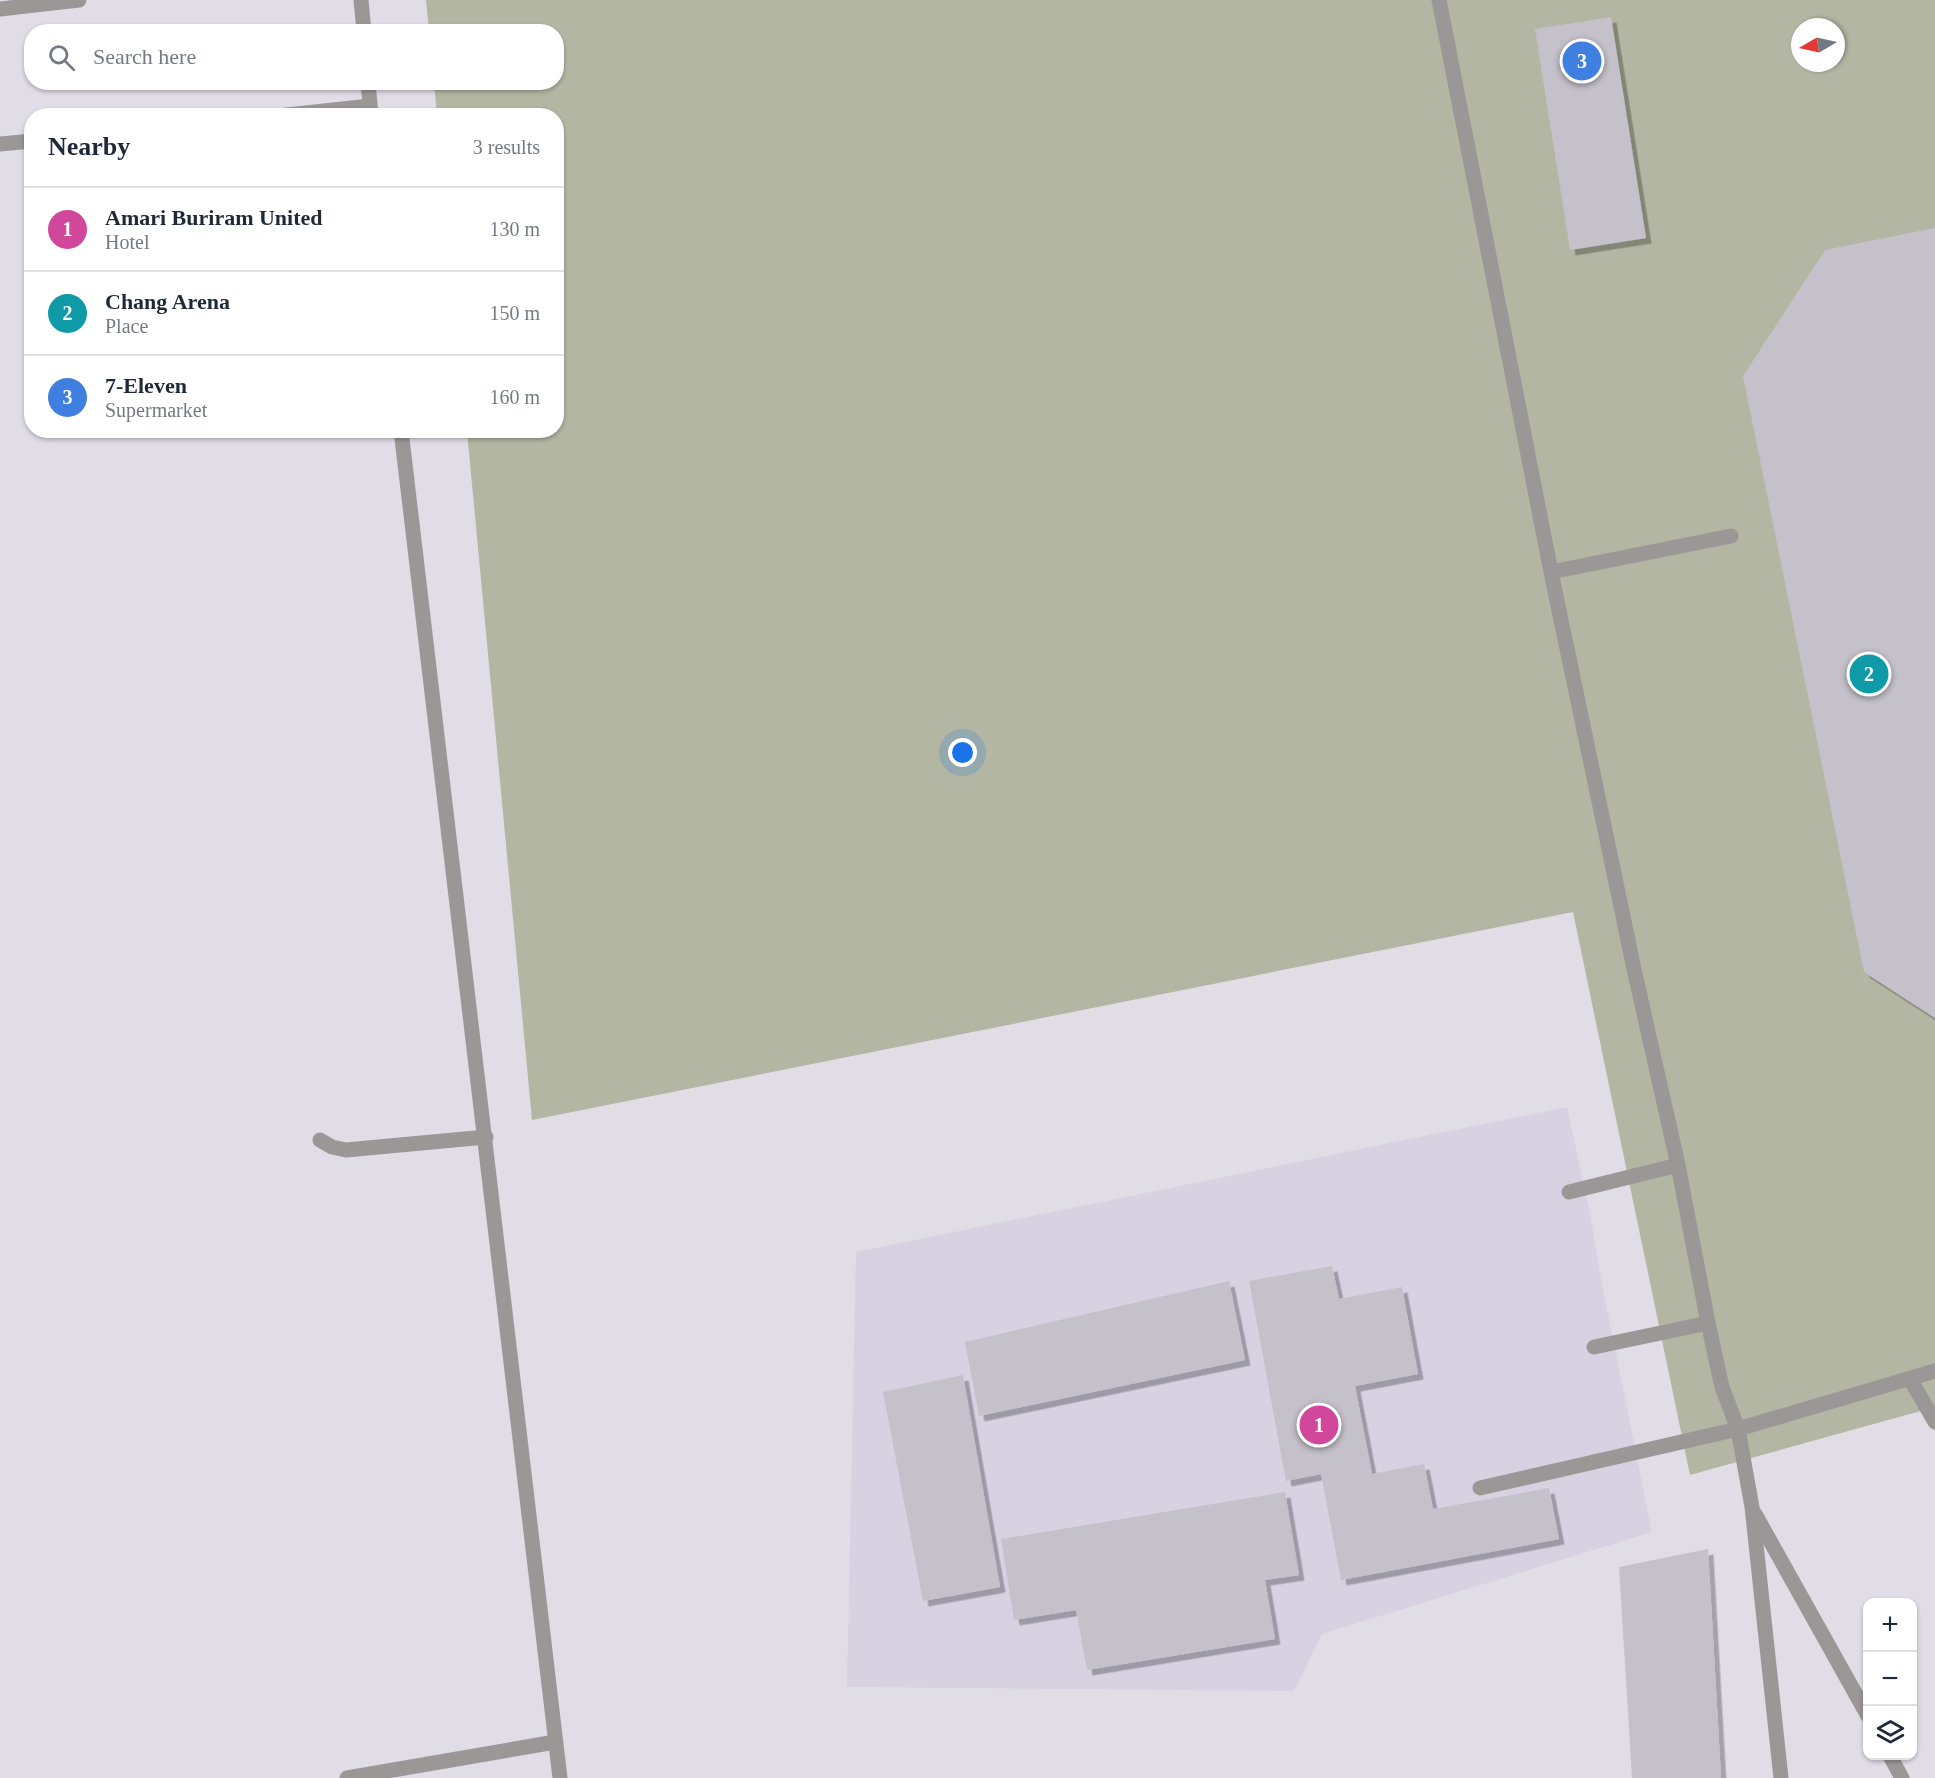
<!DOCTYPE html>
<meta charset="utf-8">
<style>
body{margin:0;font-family:Georgia,serif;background:#f2f2f3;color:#1f2937}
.controls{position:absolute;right:18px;bottom:18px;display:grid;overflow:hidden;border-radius:12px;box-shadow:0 2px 4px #0004}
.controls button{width:54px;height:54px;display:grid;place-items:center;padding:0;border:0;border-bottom:2px solid #e0e1e3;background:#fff;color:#1f2937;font:30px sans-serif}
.compass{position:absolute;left:1791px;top:18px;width:54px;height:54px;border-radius:50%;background:#fff;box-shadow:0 2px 4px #0004;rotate:261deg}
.you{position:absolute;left:963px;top:753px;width:21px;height:21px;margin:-15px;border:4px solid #fff;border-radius:50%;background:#1a73e8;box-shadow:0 0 0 9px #1a73e833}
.badge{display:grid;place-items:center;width:39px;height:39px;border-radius:50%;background:#db2777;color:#fff;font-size:20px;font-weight:700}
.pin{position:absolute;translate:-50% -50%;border:3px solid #fff;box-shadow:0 2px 6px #0006}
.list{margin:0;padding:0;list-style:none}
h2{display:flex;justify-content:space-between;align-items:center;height:78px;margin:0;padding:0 24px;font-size:26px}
h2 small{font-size:20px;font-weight:400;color:#747a83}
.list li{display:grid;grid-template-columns:39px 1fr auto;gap:18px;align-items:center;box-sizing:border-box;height:84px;padding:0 24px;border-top:2px solid #e0e1e3}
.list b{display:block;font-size:22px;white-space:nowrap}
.list p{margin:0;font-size:20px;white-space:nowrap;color:#747a83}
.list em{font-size:20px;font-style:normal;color:#747a83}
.icon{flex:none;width:33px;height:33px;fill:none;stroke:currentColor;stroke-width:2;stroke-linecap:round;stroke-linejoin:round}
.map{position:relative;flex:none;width:1935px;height:1778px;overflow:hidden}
.search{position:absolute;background:#fff;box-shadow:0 2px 4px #0004;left:24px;top:24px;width:540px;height:66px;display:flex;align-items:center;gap:15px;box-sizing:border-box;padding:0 21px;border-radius:24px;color:#747a83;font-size:22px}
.panel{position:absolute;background:#fff;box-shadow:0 2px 4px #0004;left:24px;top:108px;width:540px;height:330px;border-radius:24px}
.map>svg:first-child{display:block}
</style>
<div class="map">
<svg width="1935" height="1778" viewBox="0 0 1935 1778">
<defs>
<filter id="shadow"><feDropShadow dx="5.5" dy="5.5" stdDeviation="0" flood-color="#0004"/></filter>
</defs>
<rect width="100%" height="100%" fill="#e1dde7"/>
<polygon fill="#d7d1e2" points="1567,1107 1590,1213 1603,1290 1652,1532 1322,1634 1294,1691 847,1687 856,1252"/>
<path fill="#b2b6a2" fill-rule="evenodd" d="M426,0H1935V1407L1690,1475L1573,912L532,1120L467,431L556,430V116L437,115L434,83L556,82V32L429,31ZM1800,27H1836V63H1800Z"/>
<g fill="#c5c1cb" filter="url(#shadow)">
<polygon points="1611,17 1646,238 1570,250 1535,29"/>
<polygon points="1935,228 1935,1018 1864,972 1743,376 1825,250"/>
<polygon points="1332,1266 1339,1299 1402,1287 1418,1374 1355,1386 1372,1474 1424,1464 1433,1509 1549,1488 1559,1539 1341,1580 1321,1474 1286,1481 1249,1281"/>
<polygon points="1229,1281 1245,1360 979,1416 965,1342"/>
<polygon points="963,1375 1000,1587 923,1601 883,1392"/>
<polygon points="1285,1492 1299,1575 1265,1580 1275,1639 1087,1670 1076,1610 1014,1620 1001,1539"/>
<polygon points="1708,1549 1721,1778 1632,1778 1619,1567"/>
</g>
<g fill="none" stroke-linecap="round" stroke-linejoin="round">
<g stroke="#9c9797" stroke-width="15">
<polyline points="1439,0 1551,572 1634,969 1678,1165 1708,1323 1722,1387 1738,1429 1935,1371"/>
<polyline points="1551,572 1731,536"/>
<polyline points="320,1140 332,1147 346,1150 486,1137"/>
<polyline points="1569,1192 1678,1165"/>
<polyline points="1594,1347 1708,1323"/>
<polyline points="1910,1379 1935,1422"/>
<polyline points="1480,1488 1738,1429 1752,1507 1781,1778"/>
<polyline points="1755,1514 1868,1716"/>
<polyline points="1890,1756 1902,1778"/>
</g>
<g stroke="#9c9797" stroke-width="15">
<polyline points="361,0 364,32"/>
<polyline points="0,9 79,0"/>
<polyline points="368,82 371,115"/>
<polyline points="278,116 370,106"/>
<polyline points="0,144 32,141"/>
<polyline points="401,430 560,1778"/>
<polyline points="347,1778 555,1742"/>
</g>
</g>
</svg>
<div class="controls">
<button>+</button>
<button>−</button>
<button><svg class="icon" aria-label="layers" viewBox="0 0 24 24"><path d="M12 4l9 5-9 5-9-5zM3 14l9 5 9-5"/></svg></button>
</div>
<svg class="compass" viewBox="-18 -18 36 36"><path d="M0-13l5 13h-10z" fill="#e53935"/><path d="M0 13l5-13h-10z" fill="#747a83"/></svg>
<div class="you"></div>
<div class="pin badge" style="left:1319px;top:1425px;background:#d1479c">1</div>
<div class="pin badge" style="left:1869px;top:674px;background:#0f9aa8">2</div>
<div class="pin badge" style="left:1582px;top:61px;background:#3f7fe0">3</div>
<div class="search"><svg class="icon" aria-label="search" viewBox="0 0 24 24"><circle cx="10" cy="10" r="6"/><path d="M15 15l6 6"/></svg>Search here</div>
<section class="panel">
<h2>Nearby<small>3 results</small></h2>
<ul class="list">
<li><span class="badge" style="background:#d1479c">1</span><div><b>Amari Buriram United</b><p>Hotel</p></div><em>130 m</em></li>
<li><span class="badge" style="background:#0f9aa8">2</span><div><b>Chang Arena</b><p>Place</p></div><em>150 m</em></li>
<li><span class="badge" style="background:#3f7fe0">3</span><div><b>7-Eleven</b><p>Supermarket</p></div><em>160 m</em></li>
</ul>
</section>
</div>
